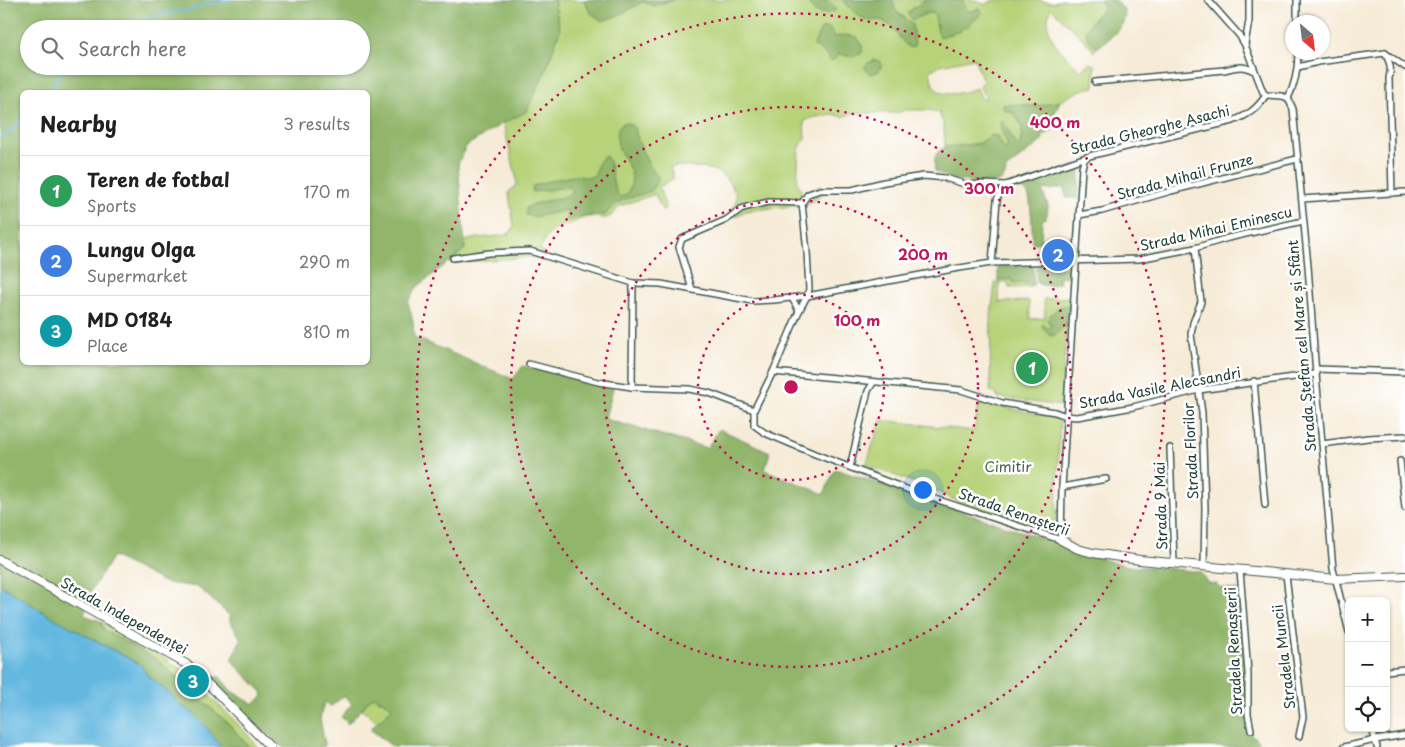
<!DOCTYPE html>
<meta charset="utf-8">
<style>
body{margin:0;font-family:"Playpen Sans",sans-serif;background:#f2f2f2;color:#202124}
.controls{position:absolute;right:15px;bottom:15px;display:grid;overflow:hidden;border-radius:8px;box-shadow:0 1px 4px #0004}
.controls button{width:45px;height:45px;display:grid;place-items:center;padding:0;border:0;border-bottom:1px solid #e0e0e0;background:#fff;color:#202124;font:25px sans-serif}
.compass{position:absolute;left:1285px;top:15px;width:45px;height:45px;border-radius:50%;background:#fff;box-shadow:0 1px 4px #0004;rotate:152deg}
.you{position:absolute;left:922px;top:489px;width:18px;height:18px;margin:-12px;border:4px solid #fff;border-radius:50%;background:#1a73e8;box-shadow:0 0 0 8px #1a73e833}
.badge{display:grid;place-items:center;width:32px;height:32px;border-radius:50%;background:#111827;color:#fff;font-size:16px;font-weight:700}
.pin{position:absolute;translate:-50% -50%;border:2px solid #fff;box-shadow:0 1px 5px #0006}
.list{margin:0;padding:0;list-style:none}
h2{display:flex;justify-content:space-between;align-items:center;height:65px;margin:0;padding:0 20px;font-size:21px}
h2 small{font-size:16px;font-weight:400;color:#757577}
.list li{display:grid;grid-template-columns:32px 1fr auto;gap:15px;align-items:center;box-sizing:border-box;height:70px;padding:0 20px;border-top:1px solid #e0e0e0}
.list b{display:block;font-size:19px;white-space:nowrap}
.list p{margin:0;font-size:16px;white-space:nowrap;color:#757577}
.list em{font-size:16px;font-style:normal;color:#757577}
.icon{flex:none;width:28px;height:28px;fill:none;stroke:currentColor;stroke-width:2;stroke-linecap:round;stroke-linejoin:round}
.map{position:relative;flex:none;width:1405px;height:747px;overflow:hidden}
.search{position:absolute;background:#fff;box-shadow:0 1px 4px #0004;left:20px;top:20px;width:350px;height:55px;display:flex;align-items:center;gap:12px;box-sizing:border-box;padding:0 18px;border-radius:28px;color:#757577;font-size:19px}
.panel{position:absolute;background:#fff;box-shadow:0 1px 4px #0004;left:20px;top:90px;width:350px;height:275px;border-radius:8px}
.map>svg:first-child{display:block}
</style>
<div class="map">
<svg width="1405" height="747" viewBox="0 0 1405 747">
<rect width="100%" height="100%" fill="#fff"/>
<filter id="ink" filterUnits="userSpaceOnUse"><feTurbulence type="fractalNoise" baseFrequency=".02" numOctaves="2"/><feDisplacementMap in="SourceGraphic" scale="10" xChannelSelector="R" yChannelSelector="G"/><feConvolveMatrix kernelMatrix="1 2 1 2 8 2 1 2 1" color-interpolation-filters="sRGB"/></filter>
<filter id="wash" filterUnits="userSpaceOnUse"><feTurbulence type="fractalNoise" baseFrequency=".0096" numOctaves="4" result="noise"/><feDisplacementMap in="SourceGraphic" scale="20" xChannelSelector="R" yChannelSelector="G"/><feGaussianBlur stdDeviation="1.12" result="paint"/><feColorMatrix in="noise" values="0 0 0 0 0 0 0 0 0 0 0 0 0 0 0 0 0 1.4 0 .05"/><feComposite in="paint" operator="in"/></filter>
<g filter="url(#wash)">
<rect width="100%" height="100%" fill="#f6ebd7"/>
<g fill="#b7d37a" stroke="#6b8857" fill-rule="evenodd">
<path d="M554,0H976L985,5L993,0H1037L1052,3L1059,0H1100L1104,6L1103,10L1094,17L1087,38L1097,48L1093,52L1092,48L1051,8C1043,28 1051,40 1064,54C1070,61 1074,66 1081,71L1088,63L1095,65L1094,87C1080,89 1074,94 1062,100C1048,107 1034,107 1019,104L1012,112L1022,126L1021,140L1018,146L1013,140L1003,121L1000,128L1006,140L1008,147L1004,149L997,136L984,139L981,143L945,147L944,126L939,112L927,110H905L897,113H853L843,117L832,114L811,118L804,122L805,138L799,149L797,182L802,193L821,186L823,194L806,206L781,207L745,211L735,217L732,210C734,206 737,201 736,195C734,187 724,175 716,171C708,168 678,165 670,167L674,178L659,187L666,208L662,210L655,194L620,206C616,209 614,215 609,217C603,220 596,216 590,217C583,217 577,221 571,223C553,229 548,231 540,250L544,252L543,259L531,257L449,263L465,249V241C480,236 494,238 509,234L514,226L509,195V192L517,185L516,176L503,123L526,112L560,30ZM974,58L983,81L980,87L986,99L982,100L977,88C964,92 941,101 933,84C931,80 931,75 930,71L940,65Z"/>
<polygon points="1011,279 1015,283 1034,284 1031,287 1009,288 1008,282 999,283 999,302 1029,301 1030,319 1045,318 1044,299 1071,297 1066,331 1061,406 997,397 996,393 990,391 991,316 995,283 998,283 998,280"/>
<polygon points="979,402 1060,419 1055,534 973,508 927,487 866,465 881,420 974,431"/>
<polygon points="100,621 154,651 184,671 239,725 258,747 249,747 230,725 157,660 104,630"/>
<polygon points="373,696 390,705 392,709 377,722 362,709"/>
</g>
<g fill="#91b56a" stroke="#58794f" fill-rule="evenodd">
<path d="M0,0H554L560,30L545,72L526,112L503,123L466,146L458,164L465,249L417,287L408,302L413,322L414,337L513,379L523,366L613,388L605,419L707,448L719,429L770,452L765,470L824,494L835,469L1112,562L1133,567H1155L1200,572L1208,583L1217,584L1220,588L1238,590L1245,670L1247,722L1251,734L1260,743L1271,747H393L370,729L392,709L390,705L373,696L348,724L341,717L352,704L344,696L331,706L324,702L320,719L325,744L324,747H282L234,703L204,670V665L216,678L219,676L231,691L253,704L263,696L262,692L231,660L241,639L230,621V616L198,587L166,583L113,556L89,594L84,615L100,621L104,630L157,660L230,725L249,747H221L189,710L180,705L172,696L146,674L141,665L50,616L0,585ZM29,29H361V66H29ZM22,92H368V362H22Z"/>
<polygon points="584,0 673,0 654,6 643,2 617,16 602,21 591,13"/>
<path d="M809,0H826L827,2L832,4L836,10C828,14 823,14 815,12L810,6Z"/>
<path d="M842,0H893L895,10L912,24L915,45L910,48C900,41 895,28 885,22C879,18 873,22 866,20C856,16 850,7 842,0Z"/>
<path d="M925,0H962L968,11L980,9L982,13L967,27H962L961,31L940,37C936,29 937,22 934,14L927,13L913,20L907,13Z"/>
<path d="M1100,0H1116C1118,3 1122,7 1124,10C1129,26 1107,40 1097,48L1087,38L1086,29C1090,22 1102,11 1104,6Z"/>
<polygon points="822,28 829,28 835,37 846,35 857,37 862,45 862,53 853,57 839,54 835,59 830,61 827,55 814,46 817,36"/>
<polygon points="875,60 880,61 882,65 878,72 870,74 864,67 868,63"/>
<path d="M1060,101L1052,119V131L1042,136L1043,140L1006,169C1006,176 1004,179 998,182C975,183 955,183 935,171C930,138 958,149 978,144C982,143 986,138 991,135L997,136L1004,149L1008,147C1006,138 999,131 1001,122L1003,121L1013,140L1018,146L1021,140L1022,125L1012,112L1004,110L1003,105L1019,104L1034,107Z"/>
<path d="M625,122L634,127C640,146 645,162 659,178L651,191C631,199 619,197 605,215H590L567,220V210L535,217L526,215V208C541,199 559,202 573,192L570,187L532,192L533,186C547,181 561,177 576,176C583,176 588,179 595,175L597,166L603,157H607C614,170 610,186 620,197L627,194C641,169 620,163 617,140C616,137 618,132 618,128Z"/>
<path d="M1074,166H1077L1080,171L1078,200L1075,198H1067L1063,187L1051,190L1042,189L1048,206L1047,216L1042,221L1041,241L1036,243L1032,242C1033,234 1031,199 1028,194C1025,190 1022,190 1017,188L1016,185Z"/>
<polygon points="1033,266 1034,284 1014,283 1011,279 998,280 998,267"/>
<path d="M1038,266L1063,267L1070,270L1069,276L1059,277L1060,283C1053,285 1043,287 1037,283L1036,268Z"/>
<path d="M1068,305L1069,308L1065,326C1060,329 1058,334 1053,336L1049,335L1042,327L1043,324L1048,329L1051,325L1047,321C1051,312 1058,307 1068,305Z"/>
</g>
<polygon fill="#64b8e0" stroke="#427a8a" points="0,585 50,616 141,665 146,674 172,696 180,705 189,710 207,728 221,747 0,747"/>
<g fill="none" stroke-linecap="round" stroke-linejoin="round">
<g stroke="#64b8e0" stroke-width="2">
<polyline points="115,29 168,12 187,11 203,5 229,0"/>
<polyline points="51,92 57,79 68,66"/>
<polyline points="0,137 12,130 22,120"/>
</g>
</g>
</g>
<g filter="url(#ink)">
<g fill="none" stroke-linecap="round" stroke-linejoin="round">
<defs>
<g id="street">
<polyline points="1208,0 1239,35 1245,45 1263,92 1266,95 1282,96 1288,98 1293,109 1308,266 1316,374 1333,569 1349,632"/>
<polyline points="1297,0 1297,22"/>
<polyline points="1245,44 1249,21 1249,0"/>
<path d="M1385,53C1390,63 1392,68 1389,78L1392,193"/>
<polyline points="1298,67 1318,62 1385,53 1405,67"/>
<path d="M1095,82L1224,70C1237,67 1242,65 1254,71"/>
<path d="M1288,98C1296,83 1298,69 1298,52"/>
<polyline points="1302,199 1405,192"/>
<polyline points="802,203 807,252 809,289 807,296 799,311 773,372 754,410 754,425 765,433 815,454 917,493 1061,540 1062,487 1082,168 1084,160 1089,156"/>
<polyline points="1079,215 1102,211 1171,191 1297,159"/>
<polyline points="1195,248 1201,302 1193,323 1191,334 1202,413 1205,508 1204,567"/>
<polyline points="453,258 489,253 530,251 633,283 661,284 753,301 774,300 807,296 953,269 992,263 1139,259 1195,248 1228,238 1303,221"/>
<polyline points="992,263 997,200 999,194 1006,185"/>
<path d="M692,289L679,247L682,239L726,220L741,209L747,207L769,202L802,203L808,194L820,190H852L884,182L924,176L945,178L968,185L981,184L1006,185L1089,156L1233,121C1248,115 1257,109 1266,95"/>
<polyline points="792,298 799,311"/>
<polyline points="529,364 598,382 632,387 689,389 709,393 754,410"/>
<polyline points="1316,369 1405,372"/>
<polyline points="773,372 961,390 1002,403 1055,412 1066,416 1077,417 1133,407 1199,390 1316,374"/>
<polyline points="1254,381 1265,505"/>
<polyline points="632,387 633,283"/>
<polyline points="1322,444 1368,438 1405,436"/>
<polyline points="1170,448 1174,563"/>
<polyline points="1400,461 1405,508"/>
<polyline points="850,467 868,391 873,383"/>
<polyline points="1062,487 1106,479"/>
<polyline points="1240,570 1248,673 1248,714 1251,730"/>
<polyline points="1286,575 1303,717 1299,736"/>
<polyline points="1386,671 1405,669"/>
<polyline points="1372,728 1377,747"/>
<polyline points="1344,747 1375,740 1405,735"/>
</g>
<g id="secondary">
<polyline points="1061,540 1078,549 1093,553 1140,560 1336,579 1405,576"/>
<polyline points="0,560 186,664 212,688 270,747"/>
</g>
</defs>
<use href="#street" stroke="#3f574c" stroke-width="8"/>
<use href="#secondary" stroke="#3f574c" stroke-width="10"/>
<use href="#street" stroke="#fff" stroke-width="5"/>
<use href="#secondary" stroke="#fff" stroke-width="8"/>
</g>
</g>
<g fill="none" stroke="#c2185b" stroke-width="2.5" stroke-dasharray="2.5 5">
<circle cx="791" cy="387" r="93"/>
<circle cx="791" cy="387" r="187"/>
<circle cx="791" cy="387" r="280"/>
<path d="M688 747A374 374 0 1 1 894 747"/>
</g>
<g text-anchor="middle" stroke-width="5" stroke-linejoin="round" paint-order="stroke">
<g font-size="14" fill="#1f3d34" stroke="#fff">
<text transform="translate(1150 130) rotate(-14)" y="5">Strada Gheorghe Asachi</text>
<text transform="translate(1185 177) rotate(-15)" y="5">Strada Mihail Frunze</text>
<text transform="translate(1216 229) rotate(-13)" y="5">Strada Mihai Eminescu</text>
<text transform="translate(1302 346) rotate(-95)" y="5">Strada Ștefan cel Mare și Sfânt</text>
<text transform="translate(1160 388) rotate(-11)" y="5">Strada Vasile Alecsandri</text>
<text transform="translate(1191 451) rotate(-93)" y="5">Strada Florilor</text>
<text transform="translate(1161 506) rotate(-92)" y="5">Strada 9 Mai</text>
<text transform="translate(1014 512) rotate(19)" y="5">Strada Renașterii</text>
<text transform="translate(124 616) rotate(29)" y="5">Strada Independenței</text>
<text transform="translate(1234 651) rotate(-93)" y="5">Stradela Renașterii</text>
<text transform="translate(1284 657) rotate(-97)" y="5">Stradela Muncii</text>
</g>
<g font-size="14" fill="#456246" stroke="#fff">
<text x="1008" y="472">Cimitir</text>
</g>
</g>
<circle cx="791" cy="387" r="8" fill="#c2185b" stroke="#fff" stroke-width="2.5"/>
<g font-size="15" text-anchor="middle" font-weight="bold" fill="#c2185b" stroke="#fff" stroke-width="5" stroke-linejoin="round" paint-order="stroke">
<text x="1055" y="128">400 m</text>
<text x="989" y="194">300 m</text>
<text x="923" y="260">200 m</text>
<text x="857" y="326">100 m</text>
</g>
</svg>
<div class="controls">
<button>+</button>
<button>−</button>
<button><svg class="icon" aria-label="locate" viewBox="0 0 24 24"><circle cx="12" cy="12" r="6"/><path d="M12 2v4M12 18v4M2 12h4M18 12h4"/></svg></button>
</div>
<svg class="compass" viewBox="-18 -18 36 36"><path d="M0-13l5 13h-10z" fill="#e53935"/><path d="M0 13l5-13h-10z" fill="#757577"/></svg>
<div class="you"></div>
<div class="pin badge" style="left:1032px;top:368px;background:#2e9e5b">1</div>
<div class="pin badge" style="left:1058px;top:255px;background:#3f7fe0">2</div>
<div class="pin badge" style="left:193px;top:681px;background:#0f9aa8">3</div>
<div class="search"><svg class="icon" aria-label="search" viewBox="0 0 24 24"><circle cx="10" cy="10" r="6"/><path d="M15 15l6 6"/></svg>Search here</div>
<section class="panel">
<h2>Nearby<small>3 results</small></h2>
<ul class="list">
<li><span class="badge" style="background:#2e9e5b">1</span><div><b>Teren de fotbal</b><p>Sports</p></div><em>170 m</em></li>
<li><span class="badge" style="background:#3f7fe0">2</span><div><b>Lungu Olga</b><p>Supermarket</p></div><em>290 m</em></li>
<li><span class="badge" style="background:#0f9aa8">3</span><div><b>MD 0184</b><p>Place</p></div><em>810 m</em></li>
</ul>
</section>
</div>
